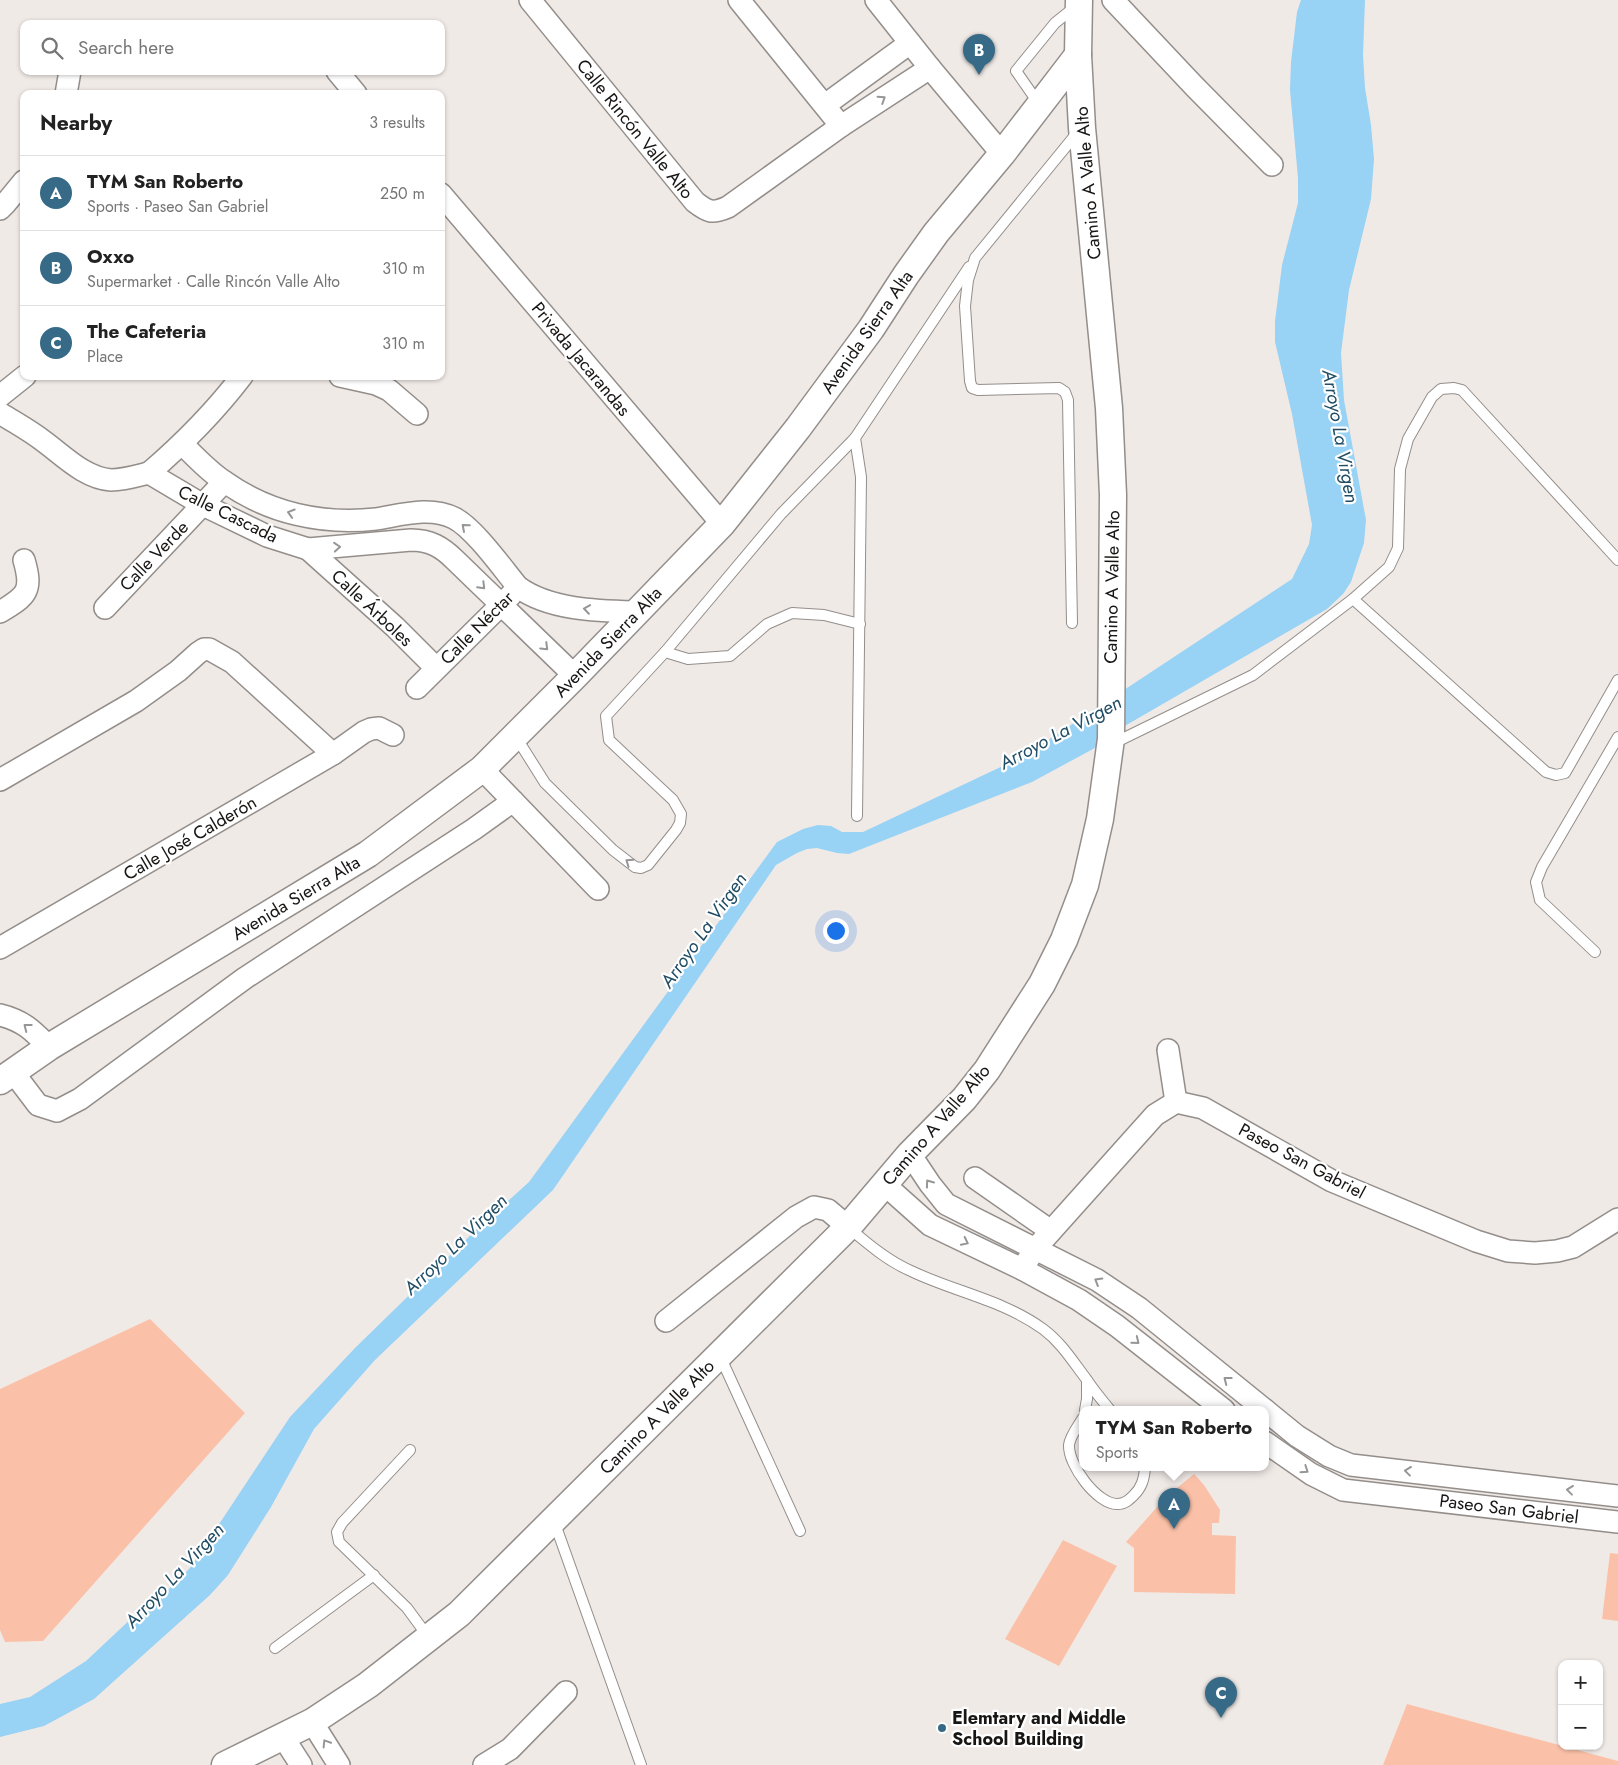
<!DOCTYPE html>
<meta charset="utf-8">
<style>
body{margin:0;font-family:Jost,sans-serif;background:#f2f2f2;color:#222}
.controls{position:absolute;right:15px;bottom:15px;display:grid;overflow:hidden;border-radius:10px;box-shadow:0 1px 4px #0004}
.controls button{width:45px;height:45px;display:grid;place-items:center;padding:0;border:0;border-bottom:1px solid #e0e0e0;background:#fff;color:#222;font:25px sans-serif}
.you{position:absolute;left:835px;top:930px;width:18px;height:18px;margin:-12px;border:4px solid #fff;border-radius:50%;background:#1a73e8;box-shadow:0 0 0 8px #1a73e833}
.badge{display:grid;place-items:center;width:32px;height:32px;border-radius:50%;background:#366a87;color:#fff;font-size:16px;font-weight:700}
.pin{position:absolute;translate:-50% -41px;filter:drop-shadow(0 1px 2px #0008)}
.pin::after{content:'';position:absolute;top:26px;width:18px;height:15px;background:inherit;clip-path:polygon(0 0,100% 0,50% 100%)}
.popup{position:absolute;left:1079px;top:1406px;width:190px;height:65px;box-sizing:border-box;display:grid;place-content:center;border-radius:10px;background:#fff;filter:drop-shadow(0 1px 4px #0005);font-size:16px;white-space:nowrap;color:#767676}
.popup b{font-size:19px;color:#222}
.popup::after{content:'';position:absolute;left:50%;top:100%;margin-left:-10px;border:10px solid transparent;border-top-color:#fff}
.list{margin:0;padding:0;list-style:none}
h2{display:flex;justify-content:space-between;align-items:center;height:65px;margin:0;padding:0 20px;font-size:21px}
h2 small{font-size:16px;font-weight:400;color:#767676}
.list li{display:grid;grid-template-columns:32px 1fr auto;gap:15px;align-items:center;box-sizing:border-box;height:75px;padding:0 20px;border-top:1px solid #e0e0e0}
.list b{display:block;font-size:19px;white-space:nowrap}
.list p{margin:0;font-size:16px;white-space:nowrap;color:#767676}
.list em{font-size:16px;font-style:normal;color:#767676}
.icon{flex:none;width:28px;height:28px;fill:none;stroke:currentColor;stroke-width:2;stroke-linecap:round;stroke-linejoin:round}
.map{position:relative;flex:none;width:1618px;height:1765px;overflow:hidden}
.search{position:absolute;background:#fff;box-shadow:0 1px 4px #0004;left:20px;top:20px;width:425px;height:55px;display:flex;align-items:center;gap:12px;box-sizing:border-box;padding:0 18px;border-radius:10px;color:#767676;font-size:19px}
.panel{position:absolute;background:#fff;box-shadow:0 1px 4px #0004;left:20px;top:90px;width:425px;height:290px;border-radius:10px}
.map>svg:first-child{display:block}
</style>
<div class="map">
<svg width="1618" height="1765" viewBox="0 0 1618 1765">
<rect width="100%" height="100%" fill="#f0eae7"/>
<g fill="#fbc1a8">
<polygon points="150,1319 245,1413 43,1641 5,1642 0,1630 0,1389"/>
<polygon points="1194,1474 1204,1485 1220,1510 1219,1523 1212,1523 1212,1535 1236,1536 1235,1594 1134,1592 1134,1548 1126,1542 1166,1497"/>
<polygon points="1063,1540 1117,1566 1059,1666 1005,1639"/>
<polygon points="1610,1553 1618,1554 1618,1621 1602,1619"/>
<polygon points="1407,1704 1618,1761 1618,1765 1383,1765"/>
</g>
<polygon fill="#98d2f4" points="1301,0 1365,0 1363,55 1365,88 1371,125 1374,159 1371,199 1349,290 1341,353 1344,400 1366,520 1364,543 1351,582 1343,594 1327,609 1123,727 1093,749 1032,782 849,854 837,853 817,848 807,849 797,853 776,865 553,1190 375,1360 314,1429 271,1507 228,1575 210,1595 94,1699 44,1726 0,1737 0,1704 30,1697 86,1661 135,1615 167,1591 190,1568 290,1417 355,1348 479,1227 529,1182 777,842 803,829 818,825 831,826 842,832 863,832 1024,756 1292,579 1309,544 1312,525 1292,414 1275,342 1275,321 1282,265 1298,203 1298,178 1290,90 1291,62 1297,12"/>
<g fill="none" stroke-linecap="round" stroke-linejoin="round">
<defs>
<g id="service">
<polyline points="1039,104 1016,71 1055,23 1075,7"/>
<polyline points="1353,599 1546,772 1556,775 1565,773 1618,680"/>
<polyline points="1072,623 1068,400 1065,392 1059,388 978,390 972,388 970,381 965,306 968,280 975,258 1077,133"/>
<polyline points="665,652 688,659 730,656 767,624 792,613 824,615 860,624"/>
<polyline points="516,737 545,783 613,850 635,867 641,868 648,865 676,830 680,823 681,814 673,800 609,740 606,716 665,652 781,514 855,438"/>
<polyline points="1112,744 1253,675 1353,599 1389,567 1398,548 1400,469 1408,439 1432,397 1441,389 1454,388 1462,390 1618,560"/>
<polyline points="857,816 861,477 855,438 969,267"/>
<polyline points="1595,952 1540,900 1536,882 1542,867 1618,737"/>
<path d="M849,1228C868,1244 888,1261 911,1271C955,1292 1003,1300 1043,1329C1062,1343 1073,1362 1087,1380C1094,1391 1102,1400 1110,1410"/>
<polyline points="720,1356 800,1531"/>
<polyline points="1085,1410 1087,1399 1087,1381"/>
<path d="M1083,1418C1078,1426 1070,1436 1069,1445C1068,1465 1097,1504 1117,1504C1125,1504 1129,1500 1134,1495C1142,1487 1144,1479 1145,1468"/>
<polyline points="410,1450 342,1523 337,1532 339,1542 407,1608 429,1638"/>
<polyline points="554,1521 641,1765"/>
<polyline points="275,1648 374,1575"/>
</g>
<g id="minor">
<path d="M530,0L695,202C708,212 712,214 728,207L841,126L930,68"/>
<polyline points="739,0 841,126"/>
<polyline points="876,0 930,68 1002,154"/>
<polyline points="1113,0 1194,86 1272,165"/>
<polyline points="337,71 356,94"/>
<polyline points="66,94 70,71"/>
<polyline points="825,105 910,43"/>
<polyline points="441,194 722,524"/>
<polyline points="0,209 5,204 24,181"/>
<polyline points="340,376 376,384 389,390 417,414"/>
<polyline points="0,396 25,376"/>
<path d="M0,413C14,422 29,430 42,440C63,455 84,478 111,480C124,480 137,476 149,473L203,505L267,536L308,549L411,540C430,540 442,547 455,560L575,676"/>
<path d="M182,444C196,457 209,472 225,482C269,513 322,525 376,519C401,515 430,506 454,518C474,528 503,569 518,587C549,610 599,611 636,612"/>
<path d="M149,473C185,442 213,414 242,376"/>
<polyline points="308,549 395,627 436,668"/>
<polyline points="105,608 224,482"/>
<path d="M0,612C27,596 33,591 24,560"/>
<polyline points="417,688 511,595"/>
<polyline points="0,780 136,701 178,671 198,653 204,649 209,649 232,662 333,754"/>
<polyline points="513,801 598,889"/>
<polyline points="0,948 333,754 364,732 371,729 379,728 393,735"/>
<path d="M0,1015C24,1021 33,1031 49,1047"/>
<polyline points="1168,1050 1176,1102"/>
<polyline points="13,1072 38,1105 57,1111 80,1099 245,978 474,829 513,801 482,769"/>
<polyline points="910,1154 930,1184 946,1204 1097,1280 1139,1308 1265,1410"/>
<polyline points="975,1178 1051,1231"/>
<polyline points="884,1184 930,1225 1022,1269 1079,1300 1117,1326 1224,1410"/>
<polyline points="1022,1269 1035,1249 1155,1115 1176,1102 1203,1108 1332,1181 1476,1241 1508,1251 1535,1253 1557,1251 1573,1247 1618,1219"/>
<polyline points="666,1321 796,1217 814,1207 828,1210 848,1227"/>
<polyline points="1265,1410 1297,1436 1329,1456 1351,1465 1618,1496"/>
<polyline points="1265,1442 1311,1474 1343,1490 1618,1522"/>
<polyline points="312,1722 339,1765"/>
<polyline points="283,1737 301,1765"/>
<polyline points="484,1765 510,1749 566,1692"/>
</g>
<g id="tertiary">
<polyline points="0,1081 49,1047 368,854 482,769 575,676 722,524 798,428 871,329 906,275 936,233 1002,154 1078,55"/>
<polyline points="225,1765 312,1722 368,1685 459,1614 848,1227 910,1154 964,1099 987,1070 1042,984 1064,940 1085,885 1100,819 1111,739 1113,495 1109,408 1082,128 1078,55 1079,0"/>
</g>
</defs>
<use href="#service" stroke="#948e8b" stroke-width="12"/>
<use href="#minor" stroke="#948e8b" stroke-width="24"/>
<use href="#tertiary" stroke="#948e8b" stroke-width="29"/>
<use href="#service" stroke="#fff" stroke-width="10"/>
<use href="#minor" stroke="#fff" stroke-width="21"/>
<use href="#tertiary" stroke="#fff" stroke-width="26"/>
</g>
<defs><path id="oneway-chevron" d="M-2-3.5L2.5 0L-2 3.5" fill="none" stroke-width="1.6" stroke-linecap="round" stroke-linejoin="round" transform="scale(1.25)"/></defs>
<g stroke="#979696">
<use href="#oneway-chevron" transform="translate(882 99) rotate(-33)"/>
<use href="#oneway-chevron" transform="translate(291 513) rotate(-163)"/>
<use href="#oneway-chevron" transform="translate(465 527) rotate(-139)"/>
<use href="#oneway-chevron" transform="translate(337 547) rotate(-5)"/>
<use href="#oneway-chevron" transform="translate(482 586) rotate(45)"/>
<use href="#oneway-chevron" transform="translate(587 609) rotate(-172)"/>
<use href="#oneway-chevron" transform="translate(545 647) rotate(44)"/>
<use href="#oneway-chevron" transform="translate(629 862) rotate(-145)"/>
<use href="#oneway-chevron" transform="translate(27 1027) rotate(-142)"/>
<use href="#oneway-chevron" transform="translate(929 1183) rotate(-126)"/>
<use href="#oneway-chevron" transform="translate(965 1242) rotate(26)"/>
<use href="#oneway-chevron" transform="translate(1098 1281) rotate(-149)"/>
<use href="#oneway-chevron" transform="translate(1136 1341) rotate(39)"/>
<use href="#oneway-chevron" transform="translate(1227 1380) rotate(-142)"/>
<use href="#oneway-chevron" transform="translate(1305 1470) rotate(34)"/>
<use href="#oneway-chevron" transform="translate(1408 1471) rotate(-173)"/>
<use href="#oneway-chevron" transform="translate(1570 1490) rotate(-173)"/>
<use href="#oneway-chevron" transform="translate(326 1743) rotate(-122)"/>
</g>
<circle fill="#366a87" stroke="#fff" stroke-width="2" cx="942" cy="1728" r="5"/>
<g text-anchor="middle" stroke-width="4.5" stroke-linejoin="round" paint-order="stroke">
<g font-size="18" fill="#181615" stroke="#fff">
<text transform="translate(635 129) rotate(51)" y="6">Calle Rincón Valle Alto</text>
<text transform="translate(1088 183) rotate(-95)" y="6">Camino A Valle Alto</text>
<text transform="translate(867 332) rotate(-55)" y="6">Avenida Sierra Alta</text>
<text transform="translate(581 359) rotate(50)" y="6">Privada Jacarandas</text>
<text transform="translate(228 514) rotate(26)" y="6">Calle Cascada</text>
<text transform="translate(154 556) rotate(-46)" y="6">Calle Verde</text>
<text transform="translate(1112 587) rotate(-89)" y="6">Camino A Valle Alto</text>
<text transform="translate(372 608) rotate(43)" y="6">Calle Árboles</text>
<text transform="translate(477 628) rotate(-45)" y="6">Calle Néctar</text>
<text transform="translate(608 642) rotate(-46)" y="6">Avenida Sierra Alta</text>
<text transform="translate(190 838) rotate(-30)" y="6">Calle José Calderón</text>
<text transform="translate(296 898) rotate(-31)" y="6">Avenida Sierra Alta</text>
<text transform="translate(936 1125) rotate(-49)" y="6">Camino A Valle Alto</text>
<text transform="translate(1302 1161) rotate(28)" y="6">Paseo San Gabriel</text>
<text transform="translate(657 1417) rotate(-45)" y="6">Camino A Valle Alto</text>
<text transform="translate(1509 1509) rotate(7)" y="6">Paseo San Gabriel</text>
</g>
<g font-size="18" font-weight="bold" fill="#181615" stroke="#fff" text-anchor="start">
<text x="952" y="1724">Elemtary and Middle<tspan x="952" dy="21">School Building</tspan></text>
</g>
<g font-size="19" font-style="italic" fill="#214d65" stroke="#fff">
<text transform="translate(1341 436) rotate(80)" y="7">Arroyo La Virgen</text>
<text transform="translate(1060 732) rotate(-28)" y="7">Arroyo La Virgen</text>
<text transform="translate(703 930) rotate(-55)" y="7">Arroyo La Virgen</text>
<text transform="translate(455 1244) rotate(-44)" y="7">Arroyo La Virgen</text>
<text transform="translate(174 1575) rotate(-47)" y="7">Arroyo La Virgen</text>
</g>
</g>
</svg>
<div class="controls">
<button>+</button>
<button>−</button>
</div>
<div class="you"></div>
<div class="pin badge" style="left:1174px;top:1529px">A</div>
<div class="popup"><b>TYM San Roberto</b>Sports</div>
<div class="pin badge" style="left:979px;top:75px">B</div>
<div class="pin badge" style="left:1221px;top:1718px">C</div>
<div class="search"><svg class="icon" aria-label="search" viewBox="0 0 24 24"><circle cx="10" cy="10" r="6"/><path d="M15 15l6 6"/></svg>Search here</div>
<section class="panel">
<h2>Nearby<small>3 results</small></h2>
<ul class="list">
<li><span class="badge">A</span><div><b>TYM San Roberto</b><p>Sports · Paseo San Gabriel</p></div><em>250 m</em></li>
<li><span class="badge">B</span><div><b>Oxxo</b><p>Supermarket · Calle Rincón Valle Alto</p></div><em>310 m</em></li>
<li><span class="badge">C</span><div><b>The Cafeteria</b><p>Place</p></div><em>310 m</em></li>
</ul>
</section>
</div>
